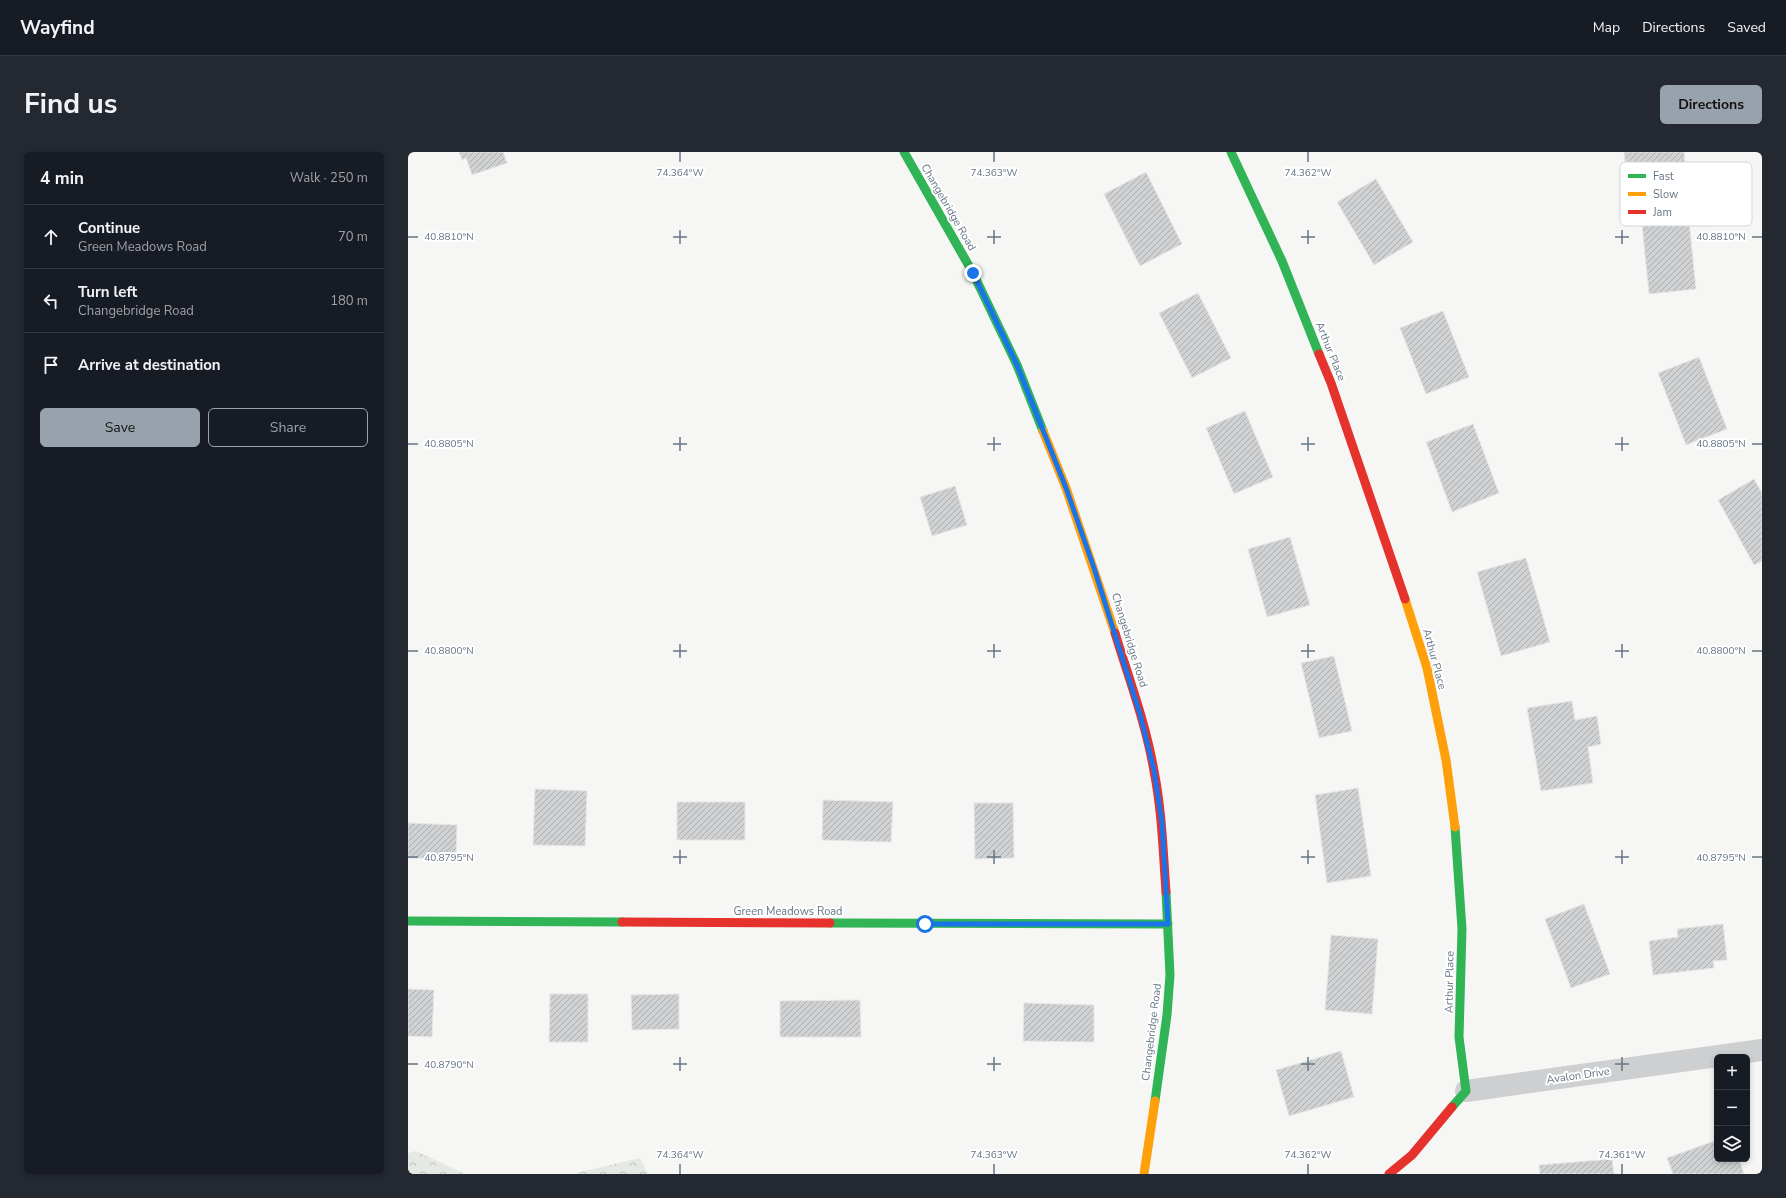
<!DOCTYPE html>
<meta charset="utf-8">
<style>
body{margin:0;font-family:"Nunito Sans",sans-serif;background:#242831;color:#f1f3f6}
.controls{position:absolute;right:12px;bottom:12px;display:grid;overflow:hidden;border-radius:6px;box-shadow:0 2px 6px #0003}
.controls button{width:36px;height:36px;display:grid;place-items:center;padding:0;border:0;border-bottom:1px solid #363941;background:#171b24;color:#f1f3f6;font:20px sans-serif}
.stop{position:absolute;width:12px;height:12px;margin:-9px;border:3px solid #1a73e8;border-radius:50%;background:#fff}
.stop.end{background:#1a73e8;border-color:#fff;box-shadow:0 1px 4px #0008}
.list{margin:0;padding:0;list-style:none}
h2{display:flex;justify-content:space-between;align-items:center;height:52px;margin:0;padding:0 16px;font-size:17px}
h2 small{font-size:13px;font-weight:400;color:#9ea1a6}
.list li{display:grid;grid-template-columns:26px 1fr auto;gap:12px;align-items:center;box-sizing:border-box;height:64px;padding:0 16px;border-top:1px solid #363941}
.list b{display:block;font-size:15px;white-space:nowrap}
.list p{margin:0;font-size:13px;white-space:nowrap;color:#9ea1a6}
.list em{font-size:13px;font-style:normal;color:#9ea1a6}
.actions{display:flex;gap:8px;padding:12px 16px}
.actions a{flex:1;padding:9px 0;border:1px solid #98a2ac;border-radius:6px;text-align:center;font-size:14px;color:#98a2ac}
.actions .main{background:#98a2ac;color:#111}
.icon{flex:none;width:22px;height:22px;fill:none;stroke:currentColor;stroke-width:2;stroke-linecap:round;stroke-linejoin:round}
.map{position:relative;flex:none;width:1354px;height:1022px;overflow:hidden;border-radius:6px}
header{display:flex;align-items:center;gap:24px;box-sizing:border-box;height:56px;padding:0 20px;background:#171b24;border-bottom:1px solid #363941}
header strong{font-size:19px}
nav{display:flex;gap:22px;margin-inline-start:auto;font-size:14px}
.intro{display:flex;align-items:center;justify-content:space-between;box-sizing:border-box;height:96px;padding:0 24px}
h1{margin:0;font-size:28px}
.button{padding:10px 18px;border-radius:6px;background:#98a2ac;color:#111;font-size:14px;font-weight:700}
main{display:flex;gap:24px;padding:0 24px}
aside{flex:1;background:#171b24;border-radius:6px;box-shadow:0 2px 6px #0003}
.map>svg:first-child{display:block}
</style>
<header>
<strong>Wayfind</strong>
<nav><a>Map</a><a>Directions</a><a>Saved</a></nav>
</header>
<div class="intro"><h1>Find us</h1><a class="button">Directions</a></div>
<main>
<aside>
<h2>4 min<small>Walk · 250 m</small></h2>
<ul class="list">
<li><svg class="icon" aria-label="ahead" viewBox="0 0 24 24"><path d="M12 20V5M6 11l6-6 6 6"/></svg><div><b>Continue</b><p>Green Meadows Road</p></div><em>70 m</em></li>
<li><svg class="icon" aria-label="left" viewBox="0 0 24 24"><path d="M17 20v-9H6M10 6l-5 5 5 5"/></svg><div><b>Turn left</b><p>Changebridge Road</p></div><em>180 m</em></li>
<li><svg class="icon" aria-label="arrive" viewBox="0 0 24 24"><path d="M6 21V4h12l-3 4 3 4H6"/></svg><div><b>Arrive at destination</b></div></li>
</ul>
<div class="actions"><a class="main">Save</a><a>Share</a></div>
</aside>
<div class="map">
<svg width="1354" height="1022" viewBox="0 0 1354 1022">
<defs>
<pattern id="forest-crowns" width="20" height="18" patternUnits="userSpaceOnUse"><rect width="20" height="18" fill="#e6e9e3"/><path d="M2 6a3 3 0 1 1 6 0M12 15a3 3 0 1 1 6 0" fill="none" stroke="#bec1be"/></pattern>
<pattern id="building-hatch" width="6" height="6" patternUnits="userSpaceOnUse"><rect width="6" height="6" fill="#d0d1d2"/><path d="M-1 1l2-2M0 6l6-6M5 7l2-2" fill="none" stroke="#adaeb0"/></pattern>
</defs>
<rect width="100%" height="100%" fill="#f6f6f5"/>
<g fill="url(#forest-crowns)">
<polygon points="8,999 57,1022 0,1022 0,1001"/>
<polygon points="232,1006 240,1022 164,1022"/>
</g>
<g fill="url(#building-hatch)" stroke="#e6e6e5">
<polygon points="51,0 95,0 99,11 64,23 58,6 54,8"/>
<polygon points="1216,0 1276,0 1277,13 1218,19"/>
<polygon points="738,20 774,92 732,114 696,42"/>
<polygon points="968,27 1005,90 966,113 929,50"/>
<polygon points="1281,68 1288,137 1241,142 1234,73"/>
<polygon points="790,141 823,206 784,226 751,161"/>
<polygon points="1035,159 1061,225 1018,242 992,176"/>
<polygon points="1291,205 1319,277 1278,293 1250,221"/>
<polygon points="837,259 865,325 826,342 798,276"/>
<polygon points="1065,272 1091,341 1044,360 1018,290"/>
<polygon points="1346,327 1354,341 1354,409 1346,413 1310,348"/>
<polygon points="547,334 559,373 524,384 512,345"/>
<polygon points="882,385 902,453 859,465 840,397"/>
<polygon points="1118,406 1142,490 1093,504 1069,420"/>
<polygon points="926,504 944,579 911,586 893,511"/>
<polygon points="1164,549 1167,568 1189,564 1193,592 1180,595 1185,631 1133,639 1119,556"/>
<polygon points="950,636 963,724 919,731 907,643"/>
<polygon points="127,637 179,639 177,694 125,693"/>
<polygon points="415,648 485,650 483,690 414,688"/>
<rect x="269" y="650" width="68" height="38"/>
<polygon points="566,651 605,651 606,706 567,707"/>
<polygon points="0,671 49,673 48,707 0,706"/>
<polygon points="1176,752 1202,822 1163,836 1137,767"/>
<polygon points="1315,772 1319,808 1305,809 1306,816 1245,823 1241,789 1270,785 1269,777"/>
<polygon points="923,783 970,787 964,862 917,858"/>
<polygon points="0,837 26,838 24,885 0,884"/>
<polygon points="142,842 180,842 180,890 141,890"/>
<polygon points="271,842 271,877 224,878 223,843"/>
<polygon points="452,848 453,885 372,885 372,849"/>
<polygon points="616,851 686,853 686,890 615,889"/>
<polygon points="933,899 946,945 881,964 868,918"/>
<polygon points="1309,988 1309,1007 1331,1007 1336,1022 1265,1022 1259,1006"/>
<polygon points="1204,1007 1206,1022 1132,1022 1131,1013"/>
</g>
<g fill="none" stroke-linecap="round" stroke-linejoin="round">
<polyline stroke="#cecfd0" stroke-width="22" points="1058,939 1354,898"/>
<g stroke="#30b455" stroke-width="9">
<polyline points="496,0 565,121 609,213 635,279"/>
<polyline points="823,0 874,109 911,202"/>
<polyline points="0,769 214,770"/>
<polyline points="422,771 760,772"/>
<polyline points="747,949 759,863 762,823 758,740"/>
<polyline points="1044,955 1058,939 1051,885 1054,777 1047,675"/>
</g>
<g stroke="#ff9f0a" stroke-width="9">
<polyline points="635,279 658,336 707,481"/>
<polyline points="997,447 1019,516 1038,608 1047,675"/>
<polyline points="736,1022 747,949"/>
</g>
<g stroke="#e5322d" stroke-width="9">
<polyline points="911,202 923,231 997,447"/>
<path d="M707,481C721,527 738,572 746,619C754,659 755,699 758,740"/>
<polyline points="214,770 422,771"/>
<polyline points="981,1022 1004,1003 1044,955"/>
</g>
</g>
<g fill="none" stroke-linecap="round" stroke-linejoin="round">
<polyline stroke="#1a73e8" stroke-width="5" points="517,772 760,772 754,671 746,618 732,562 686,416 658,336 609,213 565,121"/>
</g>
<path fill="none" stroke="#667585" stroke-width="1.5" d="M272,0V10M586,0V10M900,0V10M272,78V92M586,78V92M900,78V92M1214,78V92M0,85H10M265,85H279M579,85H593M893,85H907M1207,85H1221M1344,85H1354M272,285V299M586,285V299M900,285V299M1214,285V299M0,292H10M265,292H279M579,292H593M893,292H907M1207,292H1221M1344,292H1354M272,492V506M586,492V506M900,492V506M1214,492V506M0,499H10M265,499H279M579,499H593M893,499H907M1207,499H1221M1344,499H1354M272,698V712M586,698V712M900,698V712M1214,698V712M0,705H10M265,705H279M579,705H593M893,705H907M1207,705H1221M1344,705H1354M272,905V919M586,905V919M900,905V919M1214,905V919M0,912H10M265,912H279M579,912H593M893,912H907M1207,912H1221M272,1012V1022M586,1012V1022M900,1012V1022M1214,1012V1022"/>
<g text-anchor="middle" stroke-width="4" stroke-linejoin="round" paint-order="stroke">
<g font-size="11" fill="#667585" stroke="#fff">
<text transform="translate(541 55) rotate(60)" y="4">Changebridge Road</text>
<text transform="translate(923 199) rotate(68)" y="4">Arthur Place</text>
<text transform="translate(722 488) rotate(73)" y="4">Changebridge Road</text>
<text transform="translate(1027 507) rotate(75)" y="4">Arthur Place</text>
<text x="380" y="763">Green Meadows Road</text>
<text transform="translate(1041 830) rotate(-89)" y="4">Arthur Place</text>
<text transform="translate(743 880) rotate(-83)" y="4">Changebridge Road</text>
<text transform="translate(1170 923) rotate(-8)" y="4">Avalon Drive</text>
</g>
</g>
<rect x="1212" y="10" width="132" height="64" rx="6" fill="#fff" stroke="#d1d6da" stroke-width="1"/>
<rect x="1220" y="22" width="18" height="4" fill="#30b455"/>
<rect x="1220" y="40" width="18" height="4" fill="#ff9f0a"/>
<rect x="1220" y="58" width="18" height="4" fill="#e5322d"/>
<g font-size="11" fill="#667585">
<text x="1245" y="28">Fast</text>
<text x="1245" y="46">Slow</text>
<text x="1245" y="64">Jam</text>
</g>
<g font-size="10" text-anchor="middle" fill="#667585" stroke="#fff" stroke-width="4" stroke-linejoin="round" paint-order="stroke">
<text x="272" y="24">74.364°W</text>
<text x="586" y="24">74.363°W</text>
<text x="900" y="24">74.362°W</text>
<text x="41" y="88">40.8810°N</text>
<text x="1313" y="88">40.8810°N</text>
<text x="41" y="295">40.8805°N</text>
<text x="1313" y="295">40.8805°N</text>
<text x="41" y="502">40.8800°N</text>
<text x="1313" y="502">40.8800°N</text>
<text x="41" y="709">40.8795°N</text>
<text x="1313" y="709">40.8795°N</text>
<text x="41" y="916">40.8790°N</text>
<text x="272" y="1006">74.364°W</text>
<text x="586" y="1006">74.363°W</text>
<text x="900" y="1006">74.362°W</text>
<text x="1214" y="1006">74.361°W</text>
</g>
</svg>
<div class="controls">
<button>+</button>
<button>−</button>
<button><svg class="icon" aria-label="layers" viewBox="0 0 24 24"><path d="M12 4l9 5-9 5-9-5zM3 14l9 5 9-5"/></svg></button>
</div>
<div class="stop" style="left:517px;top:772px"></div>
<div class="stop end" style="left:565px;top:121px"></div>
</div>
</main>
